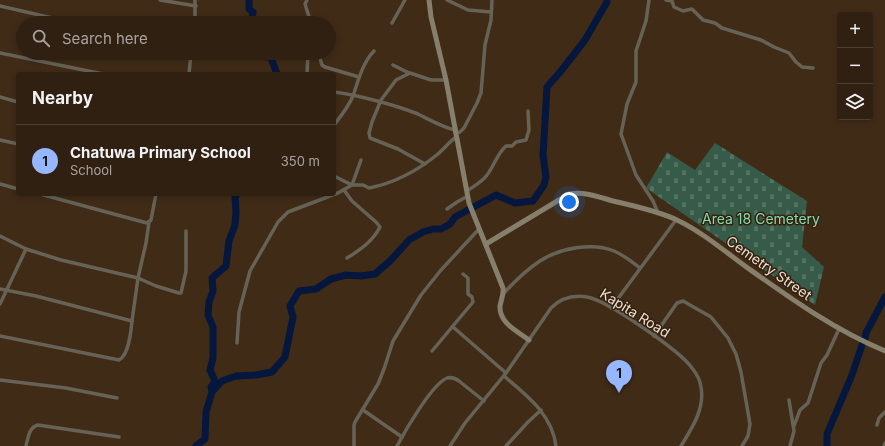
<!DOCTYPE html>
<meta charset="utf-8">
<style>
body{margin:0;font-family:Inter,sans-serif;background:#3c2d1f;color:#f1f3f6}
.controls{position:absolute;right:12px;top:12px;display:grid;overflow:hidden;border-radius:4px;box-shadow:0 2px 6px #0003}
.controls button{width:36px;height:36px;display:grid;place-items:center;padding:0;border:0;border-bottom:1px solid #4b3e31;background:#302011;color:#f1f3f6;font:20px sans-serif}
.you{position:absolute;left:569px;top:202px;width:14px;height:14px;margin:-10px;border:3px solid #fff;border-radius:50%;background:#1a73e8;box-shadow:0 0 0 6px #1a73e833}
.badge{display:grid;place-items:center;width:26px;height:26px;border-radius:50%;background:#96b6fd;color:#111;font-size:13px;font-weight:700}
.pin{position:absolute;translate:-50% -33px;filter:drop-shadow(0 1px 2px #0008)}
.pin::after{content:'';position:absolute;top:21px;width:14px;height:12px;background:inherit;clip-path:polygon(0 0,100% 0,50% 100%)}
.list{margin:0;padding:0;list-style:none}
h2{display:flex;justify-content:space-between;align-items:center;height:52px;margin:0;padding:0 16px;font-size:17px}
h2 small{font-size:13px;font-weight:400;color:#a8a39f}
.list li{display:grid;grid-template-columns:26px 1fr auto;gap:12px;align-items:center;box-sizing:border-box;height:72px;padding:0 16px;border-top:1px solid #4b3e31}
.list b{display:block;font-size:15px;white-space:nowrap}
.list p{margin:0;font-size:13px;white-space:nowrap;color:#a8a39f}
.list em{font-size:13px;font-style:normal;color:#a8a39f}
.icon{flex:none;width:22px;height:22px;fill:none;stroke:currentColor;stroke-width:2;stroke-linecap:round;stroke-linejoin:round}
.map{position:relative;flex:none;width:885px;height:446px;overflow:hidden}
.search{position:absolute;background:#302011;box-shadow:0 2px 6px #0003;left:16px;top:16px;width:320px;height:44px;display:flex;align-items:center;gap:10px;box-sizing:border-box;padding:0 14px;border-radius:22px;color:#a8a39f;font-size:15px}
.panel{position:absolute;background:#302011;box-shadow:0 2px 6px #0003;left:16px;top:72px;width:320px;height:124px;border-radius:4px}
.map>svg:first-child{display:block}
</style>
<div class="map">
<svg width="885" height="446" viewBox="0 0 885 446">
<defs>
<pattern id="cemetery-stones" width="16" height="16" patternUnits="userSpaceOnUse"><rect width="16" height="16" fill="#365b49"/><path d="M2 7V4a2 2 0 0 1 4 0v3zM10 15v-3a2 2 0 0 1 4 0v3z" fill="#537262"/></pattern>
</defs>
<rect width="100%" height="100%" fill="#402b17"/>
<polygon fill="url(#cemetery-stones)" points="715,143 807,201 802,247 824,267 815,305 646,188 667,152 695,170"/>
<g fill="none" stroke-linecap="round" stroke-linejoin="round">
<g stroke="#05173d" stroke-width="7">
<polyline points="249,0 249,9 253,12 251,23"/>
<path d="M254,53L255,55C261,57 265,56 271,58L277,74"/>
<polyline points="865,338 866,333 885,297"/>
<polyline points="212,391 211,387 215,381 210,370 213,358 213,327 208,315 209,302 213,291 212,278 226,266 229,241 235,225 236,212 235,197 237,194"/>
<polyline points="196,446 205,439 206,412 212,392 222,381 236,376 256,375 272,372 285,357 293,317 290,306 299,291 316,289 331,279 346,275 361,276 375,274 391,260 409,240 423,232 433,229 441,229 450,224 455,217 496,195 515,203 533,201 544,185 546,177 543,155 547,87 561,71 585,40 607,2 607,0"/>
<polyline points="827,446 827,434 852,375 862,345"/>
</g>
<g stroke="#666356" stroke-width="3.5">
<polyline points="160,0 196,6"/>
<polyline points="307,0 305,4 311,23"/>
<polyline points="447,0 468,10 491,12"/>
<polyline points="649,0 646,21 636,51 636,82 627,104 621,134 636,175 653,201 658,213"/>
<polyline points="666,0 672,1 674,7 683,11 692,9 703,20 715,23 722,28 761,40 774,47 789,53 796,62 802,67 813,68"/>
<polyline points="0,6 74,23"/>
<polyline points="195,23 195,0"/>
<polyline points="392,23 405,0"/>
<polyline points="0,53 103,74"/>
<polyline points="312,53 320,58 322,65 325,67 359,77"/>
<polyline points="393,65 409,73"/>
<polyline points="189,74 191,53"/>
<polyline points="307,74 308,53"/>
<path d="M334,92C358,95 395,105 418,114C430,120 442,127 455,130"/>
<polyline points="0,97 18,102"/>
<path d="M334,125C341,116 349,106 353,96C358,81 363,62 374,51"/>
<polyline points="455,133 460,132 464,128 477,103 481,93 485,45 491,20 492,0"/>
<polyline points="0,140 18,144"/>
<polyline points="425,164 398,149 370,138 369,133 372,122 381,100 396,80 410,73 431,80 446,80"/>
<polyline points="334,176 352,185 361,160"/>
<polyline points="0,184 18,189"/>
<path d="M344,190L352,201L376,222L380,227C373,241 360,250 347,258"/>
<path d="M467,191C474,186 482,182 487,175C494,166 497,154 506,146H512L516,142L526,140L529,130L528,111"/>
<polyline points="40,194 147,223 151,220 156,194"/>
<polyline points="447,209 457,202 468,196"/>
<polyline points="0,236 26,249 61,260 138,278 156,286 179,293 181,293 186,271 186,231"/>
<path d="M0,289L36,296L132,321C131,331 129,355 119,360L0,336"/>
<path d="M504,293C515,281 526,270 540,261C560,248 592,242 614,251C624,255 632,262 640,268"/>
<polyline points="0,304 26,249"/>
<polyline points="611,308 676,220"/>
<polyline points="132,321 138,278 146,243 149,222"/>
<polyline points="453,327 506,373"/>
<polyline points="654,336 677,303 683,301 711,317 728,338 736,354 741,372 750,424 748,436 742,446"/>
<path d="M237,343L239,312L250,271L278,222L288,212L338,193L352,185H363L369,188C395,183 417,171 438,154C444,149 449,142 456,137"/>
<polyline points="432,351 473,302 472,297 468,294 468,278 463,274"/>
<path d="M504,376C527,396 552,414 556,446"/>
<polyline points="0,380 66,388 117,398"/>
<polyline points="789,400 794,431 790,446"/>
<polyline points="363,410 402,437"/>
<polyline points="877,425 879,418 885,412"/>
<polyline points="794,426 800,410 808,403 821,363 827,355 839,329"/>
<path d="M26,446C28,438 29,427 38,425L119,437"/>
<polyline points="354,446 354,425 355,422 378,384 384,369 393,341 421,295 441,270 479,229"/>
<path d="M397,446C405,431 432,384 447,378C451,377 455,378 459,381L484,401"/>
<path d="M450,446L465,423L506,373L551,308C561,298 574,295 587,297C607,300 680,351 692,368C697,374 700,380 701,387C705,409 692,428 681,446"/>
<polyline points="506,446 528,422 541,410"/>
<polyline points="884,446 885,443"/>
</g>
<g stroke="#857f6b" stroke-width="5">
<path d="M429,0L431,17L446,80L469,203L503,288C504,294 501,300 500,306C499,323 517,331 529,340"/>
<path d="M486,244L569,194C584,191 599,197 613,201C634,206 658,211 677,220C702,232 723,250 745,266C790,298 834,330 885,351"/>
</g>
</g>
<g text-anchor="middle" stroke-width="3" stroke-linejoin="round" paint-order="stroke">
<g font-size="14" fill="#80ddb2" stroke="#35210d">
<text x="761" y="224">Area 18 Cemetery</text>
</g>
<g font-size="14" fill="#ebded2" stroke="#35210d">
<text transform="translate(769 268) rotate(35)" y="5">Cemetry Street</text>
<text transform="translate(635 313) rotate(32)" y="5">Kapita Road</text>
</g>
</g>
</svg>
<div class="controls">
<button>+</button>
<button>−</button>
<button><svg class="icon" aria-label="layers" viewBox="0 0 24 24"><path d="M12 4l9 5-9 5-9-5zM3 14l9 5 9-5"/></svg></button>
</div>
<div class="you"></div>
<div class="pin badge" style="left:619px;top:393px">1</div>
<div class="search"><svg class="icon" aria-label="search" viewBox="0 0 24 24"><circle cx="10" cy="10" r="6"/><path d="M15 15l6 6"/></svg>Search here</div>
<section class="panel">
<h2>Nearby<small></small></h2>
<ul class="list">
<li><span class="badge">1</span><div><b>Chatuwa Primary School</b><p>School</p></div><em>350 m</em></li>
</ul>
</section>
</div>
